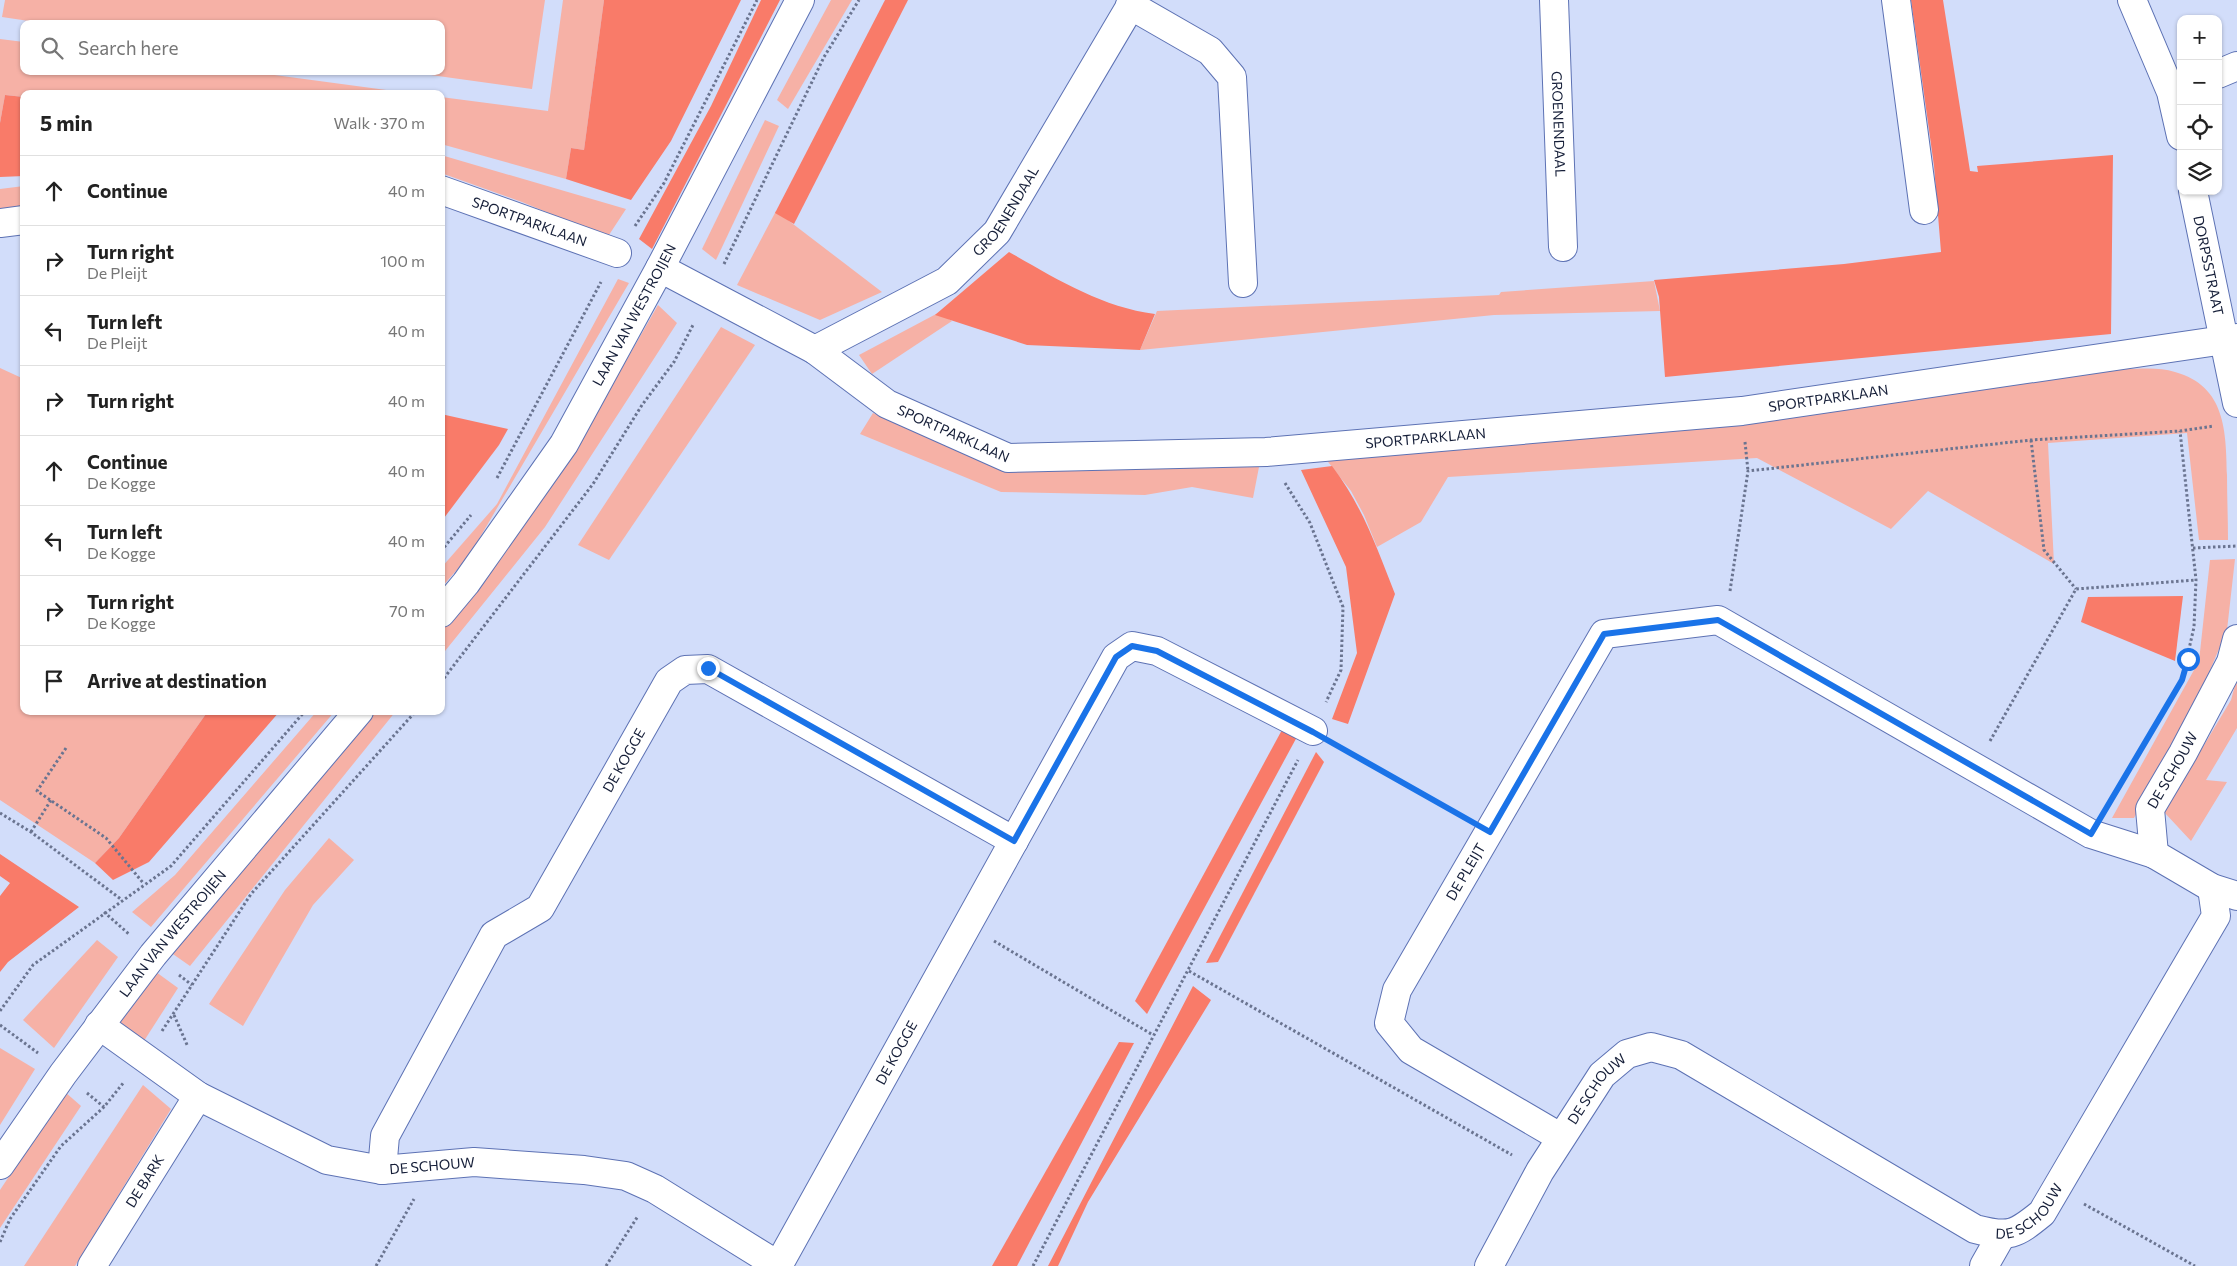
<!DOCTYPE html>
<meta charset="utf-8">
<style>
body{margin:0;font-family:Commissioner,sans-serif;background:#f2f2f2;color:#222}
.controls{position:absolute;right:15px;top:15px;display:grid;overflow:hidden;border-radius:10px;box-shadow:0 1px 4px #0004}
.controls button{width:45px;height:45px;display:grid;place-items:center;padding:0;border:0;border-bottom:1px solid #e0e0e0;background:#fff;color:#222;font:25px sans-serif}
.stop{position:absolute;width:15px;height:15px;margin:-11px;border:4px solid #1a73e8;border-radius:50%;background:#fff}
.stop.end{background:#1a73e8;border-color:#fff;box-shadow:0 1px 5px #0008}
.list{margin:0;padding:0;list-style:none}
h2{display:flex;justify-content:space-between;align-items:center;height:65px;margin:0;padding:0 20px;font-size:21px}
h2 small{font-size:16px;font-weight:400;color:#767676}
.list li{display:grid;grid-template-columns:32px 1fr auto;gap:15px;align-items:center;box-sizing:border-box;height:70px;padding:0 20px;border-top:1px solid #e0e0e0}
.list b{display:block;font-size:19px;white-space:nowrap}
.list p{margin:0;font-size:16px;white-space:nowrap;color:#767676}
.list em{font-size:16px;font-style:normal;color:#767676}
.icon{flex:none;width:28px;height:28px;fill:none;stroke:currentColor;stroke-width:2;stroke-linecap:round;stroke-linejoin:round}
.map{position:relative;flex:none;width:2237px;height:1266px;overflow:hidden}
.search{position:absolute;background:#fff;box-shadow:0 1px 4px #0004;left:20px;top:20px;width:425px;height:55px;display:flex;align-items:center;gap:12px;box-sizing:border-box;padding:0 18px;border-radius:10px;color:#767676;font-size:19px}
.panel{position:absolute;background:#fff;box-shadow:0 1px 4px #0004;left:20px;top:90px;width:425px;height:625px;border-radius:10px}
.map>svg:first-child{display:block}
</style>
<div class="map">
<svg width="2237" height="1266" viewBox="0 0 2237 1266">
<rect width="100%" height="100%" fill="#d2ddfa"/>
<g fill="#f6b1a6">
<polygon points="5,0 545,0 532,89 402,71 441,71 441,24 49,24 2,17"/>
<polygon points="563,0 604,0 584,150 571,148 566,179 441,144 441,97 548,111"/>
<polygon points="831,0 852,0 788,109 777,100"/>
<polygon points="0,39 24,42 24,71 244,71 416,94 24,94 24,97 5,95 0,123"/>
<polygon points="765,120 779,126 716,260 702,249"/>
<polygon points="441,155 626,209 607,238 575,227 568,221 522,202 441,173"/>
<polygon points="24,186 24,207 0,210 0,189"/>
<polygon points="776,211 882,292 820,320 737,285"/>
<polygon points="618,279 629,283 469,556 441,588 441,568 497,504"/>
<polygon points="1654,281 1660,311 1494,315 1140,350 1157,311 1499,295 1501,292"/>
<polygon points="658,305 677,323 545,527 441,656 441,622 589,426"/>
<polygon points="938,313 952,321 872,374 859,355"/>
<polygon points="721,327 755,345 609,560 578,545"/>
<polygon points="0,368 24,379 24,711 208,711 119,838 95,863 0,800"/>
<path d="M2126,369C2141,369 2160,367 2175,372C2226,386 2226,432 2227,475C2227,497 2228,519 2228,540H2199L2187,433L2048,443L2054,564L1928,491L1891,529L1757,458L1448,477L1421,522L1377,547L1364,515L1351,491L1314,444L2052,378Z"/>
<polygon points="873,413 1005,468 1259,467 1253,498 1192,487 1145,495 1001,492 860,434"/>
<polygon points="2235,559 2227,630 2197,701 2134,818 2112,818 2199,661 2210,560"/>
<polygon points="2237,678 2237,728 2206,780 2227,782 2191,841 2164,812 2231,700"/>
<polygon points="317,711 335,711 151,927 132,912 175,875"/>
<polygon points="368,711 396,711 190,966 170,952"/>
<polygon points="329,838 354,860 313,905 243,1026 209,1004 285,890"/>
<polygon points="97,940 118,957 54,1048 23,1020"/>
<polygon points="156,972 178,988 142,1044 117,1024"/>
<polygon points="0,1048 35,1069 0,1125"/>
<polygon points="143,1085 171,1109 75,1266 24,1266"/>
<polygon points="65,1092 81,1106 0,1228 0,1190"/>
</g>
<g fill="#f97b69">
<polygon points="604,0 741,0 671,141 631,200 566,179 571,148 584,150"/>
<polygon points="761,0 780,0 652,249 639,239 711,106"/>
<polygon points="885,0 908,0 794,224 775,213"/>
<polygon points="1911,0 1943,0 1970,171 1978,172 1977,166 2113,155 2111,334 1665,377 1659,297 1654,280 1844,264 1941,252 1934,166"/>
<polygon points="5,95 24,97 24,176 0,177 0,123"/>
<path d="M1009,252C1055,278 1101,307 1155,314L1140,350L1027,345L935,315Z"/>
<polygon points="441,414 508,429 499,445 441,522"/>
<path d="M1332,466C1363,507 1376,546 1395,594L1348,724L1332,719L1357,653L1346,567L1301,470Z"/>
<polygon points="2183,596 2175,661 2081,622 2088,597"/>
<polygon points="208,711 280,711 149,862 113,880 95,863 119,838"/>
<polygon points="1283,728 1298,735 1147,1014 1135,1001"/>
<polygon points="1316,752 1324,762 1218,962 1206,963"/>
<polygon points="0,854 79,907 8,962 0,972 0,896 10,883 0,876"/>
<polygon points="1193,986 1211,1000 1088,1202 1058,1266 1048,1266"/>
<polygon points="1119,1042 1134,1043 1017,1266 992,1266"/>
</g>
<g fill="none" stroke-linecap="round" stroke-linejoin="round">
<defs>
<g id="minor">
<path id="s1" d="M1554,0L1563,247"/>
<polyline points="1896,0 1924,210"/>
<polyline points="2132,0 2171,92 2181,136"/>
<polyline points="1130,5 1210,51 1232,77 1243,283"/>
<polyline points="2218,74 2237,66"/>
<path id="s2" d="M441,190L617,253"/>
<path id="s3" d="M2193,191L2237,403"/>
<polyline points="0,223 24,220"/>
<path id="s4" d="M660,268L815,350L887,404L1008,458L1266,452L1742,411L2237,338"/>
<path id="s5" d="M815,350L947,281L997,232L1134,0"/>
<path id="s6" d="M441,613L466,583L564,444L660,268L800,0"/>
<path id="s7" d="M2154,854L2150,809L2183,753L2231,662L2237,639"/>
<path id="s8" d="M99,1025L198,1096L327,1160L382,1170L474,1162L584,1170L626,1176L655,1189L779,1266"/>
<path id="s9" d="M1560,1137L1411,1050L1389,1023L1397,990L1604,634L1718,620L2091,834L2154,854L2212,888L2237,896"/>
<path id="s10" d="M0,1165L63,1074L153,955L359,711"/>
<path id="s11" d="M382,1170L385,1136L494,935L540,908L669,681L685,670L708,669L1014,841"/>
<path id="s12" d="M92,1266L198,1096"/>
<path id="s13" d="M778,1266L1116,657L1132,646L1157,651L1313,731"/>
<path id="s14" d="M1489,1266L1540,1171L1602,1075L1627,1054L1651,1047L1681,1055L1975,1229C2010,1238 2015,1235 2042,1213L2216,916L2212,888"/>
<polyline points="1984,1266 2001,1236"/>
</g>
</defs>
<use href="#minor" stroke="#5d72b4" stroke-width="30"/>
<g stroke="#6a7490" stroke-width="3" stroke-dasharray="2.5 2.5" stroke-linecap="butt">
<polyline points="635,226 664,183 757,0"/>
<polyline points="724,264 824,57 859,0"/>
<polyline points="2031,440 2044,550 2076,589"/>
<polyline points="1745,442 1748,471"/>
<polyline points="497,478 601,282"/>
<polyline points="1285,483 1310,523 1343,607 1341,670 1326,702"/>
<polyline points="2193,548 2237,546"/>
<polyline points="441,551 471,515"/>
<polyline points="1730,591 1748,471 2031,440 2180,431 2214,426"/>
<polyline points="441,682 593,484 642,405 674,362 694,323"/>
<polyline points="1990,741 2076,589 2196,580"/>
<polyline points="1340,747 1460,815"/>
<polyline points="66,748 37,791 106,838 144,884"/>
<polyline points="2109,805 2182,680 2194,627 2196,580 2180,431"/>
<polyline points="0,813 31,832 122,900"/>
<polyline points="31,832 51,800"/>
<polyline points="104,912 130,935"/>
<polyline points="994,941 1153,1035"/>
<polyline points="1189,971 1512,1155"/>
<polyline points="179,975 192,985"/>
<polyline points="0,1011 33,965 171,866 305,711"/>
<polyline points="174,1015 188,1047"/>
<polyline points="0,1025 38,1053"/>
<polyline points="162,1031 251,894 416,711"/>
<polyline points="87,1093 104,1107"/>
<polyline points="2084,1204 2195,1266"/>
<polyline points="0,1242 10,1219 61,1146 104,1107 124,1082"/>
<polyline points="376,1266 414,1199"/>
<polyline points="606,1266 638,1216"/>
<polyline points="1033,1266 1298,760"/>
</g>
<use href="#minor" stroke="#fff" stroke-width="28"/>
</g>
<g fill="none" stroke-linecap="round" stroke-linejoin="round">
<polyline stroke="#1a73e8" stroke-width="6" points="708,668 1014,841 1116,657 1132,646 1157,651 1313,732 1490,832 1604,634 1718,620 2091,834 2182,680 2188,659"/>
</g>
<g text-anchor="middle" stroke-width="4.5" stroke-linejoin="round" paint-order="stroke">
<g font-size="14" fill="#151e38" stroke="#e5eaf9">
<text dy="5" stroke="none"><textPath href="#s1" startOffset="124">GROENENDAAL</textPath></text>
<text dy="5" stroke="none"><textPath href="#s5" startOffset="241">GROENENDAAL</textPath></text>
<text dy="5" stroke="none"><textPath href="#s2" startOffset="94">SPORTPARKLAAN</textPath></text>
<text dy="5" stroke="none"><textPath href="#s3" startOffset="76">DORPSSTRAAT</textPath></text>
<text dy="5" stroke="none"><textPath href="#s6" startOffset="356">LAAN VAN WESTROIJEN</textPath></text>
<text dy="5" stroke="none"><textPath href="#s4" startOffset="1221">SPORTPARKLAAN</textPath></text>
<text dy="5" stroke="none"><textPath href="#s4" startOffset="338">SPORTPARKLAAN</textPath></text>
<text dy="5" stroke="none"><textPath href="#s4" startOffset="816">SPORTPARKLAAN</textPath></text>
<text dy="5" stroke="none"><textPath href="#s11" startOffset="486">DE KOGGE</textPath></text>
<text dy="5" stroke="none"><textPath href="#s7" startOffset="90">DE SCHOUW</textPath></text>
<text dy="5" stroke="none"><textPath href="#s9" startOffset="378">DE PLEIJT</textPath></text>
<text dy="5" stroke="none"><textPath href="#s10" startOffset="289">LAAN VAN WESTROIJEN</textPath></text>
<text dy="5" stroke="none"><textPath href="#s13" startOffset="244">DE KOGGE</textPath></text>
<text dy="5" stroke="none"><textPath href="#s14" startOffset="208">DE SCHOUW</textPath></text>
<text dy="5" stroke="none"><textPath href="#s8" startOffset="372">DE SCHOUW</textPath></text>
<text dy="5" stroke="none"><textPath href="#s12" startOffset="100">DE BARK</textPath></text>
<text dy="5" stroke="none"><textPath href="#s14" startOffset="716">DE SCHOUW</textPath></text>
</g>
</g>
</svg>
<div class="controls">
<button>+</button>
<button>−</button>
<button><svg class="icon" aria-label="locate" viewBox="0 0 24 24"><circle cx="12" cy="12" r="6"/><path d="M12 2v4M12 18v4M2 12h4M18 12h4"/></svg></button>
<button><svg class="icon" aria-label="layers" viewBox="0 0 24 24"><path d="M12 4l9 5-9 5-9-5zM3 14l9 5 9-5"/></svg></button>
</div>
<div class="stop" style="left:2188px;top:659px"></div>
<div class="stop end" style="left:708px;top:668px"></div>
<div class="search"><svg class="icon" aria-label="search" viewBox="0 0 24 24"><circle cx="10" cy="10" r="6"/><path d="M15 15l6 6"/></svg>Search here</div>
<section class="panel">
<h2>5 min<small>Walk · 370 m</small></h2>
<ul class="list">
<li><svg class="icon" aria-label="ahead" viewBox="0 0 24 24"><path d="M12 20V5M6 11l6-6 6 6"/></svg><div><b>Continue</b></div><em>40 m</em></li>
<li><svg class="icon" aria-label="right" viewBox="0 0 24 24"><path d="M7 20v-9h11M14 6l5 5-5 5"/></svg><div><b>Turn right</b><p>De Pleijt</p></div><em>100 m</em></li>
<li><svg class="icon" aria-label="left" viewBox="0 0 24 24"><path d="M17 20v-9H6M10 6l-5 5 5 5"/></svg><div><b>Turn left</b><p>De Pleijt</p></div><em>40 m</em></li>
<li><svg class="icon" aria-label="right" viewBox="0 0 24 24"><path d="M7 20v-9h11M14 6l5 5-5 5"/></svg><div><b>Turn right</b></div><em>40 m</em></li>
<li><svg class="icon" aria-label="ahead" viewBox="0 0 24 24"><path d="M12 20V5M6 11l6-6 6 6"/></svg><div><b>Continue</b><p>De Kogge</p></div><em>40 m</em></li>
<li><svg class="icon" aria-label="left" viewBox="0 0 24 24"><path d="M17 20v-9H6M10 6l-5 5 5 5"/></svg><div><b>Turn left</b><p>De Kogge</p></div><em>40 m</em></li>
<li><svg class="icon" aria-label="right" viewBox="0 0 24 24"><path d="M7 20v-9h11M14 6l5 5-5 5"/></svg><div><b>Turn right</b><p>De Kogge</p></div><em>70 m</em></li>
<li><svg class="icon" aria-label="arrive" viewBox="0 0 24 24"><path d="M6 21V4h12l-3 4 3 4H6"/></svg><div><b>Arrive at destination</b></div></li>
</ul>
</section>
</div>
